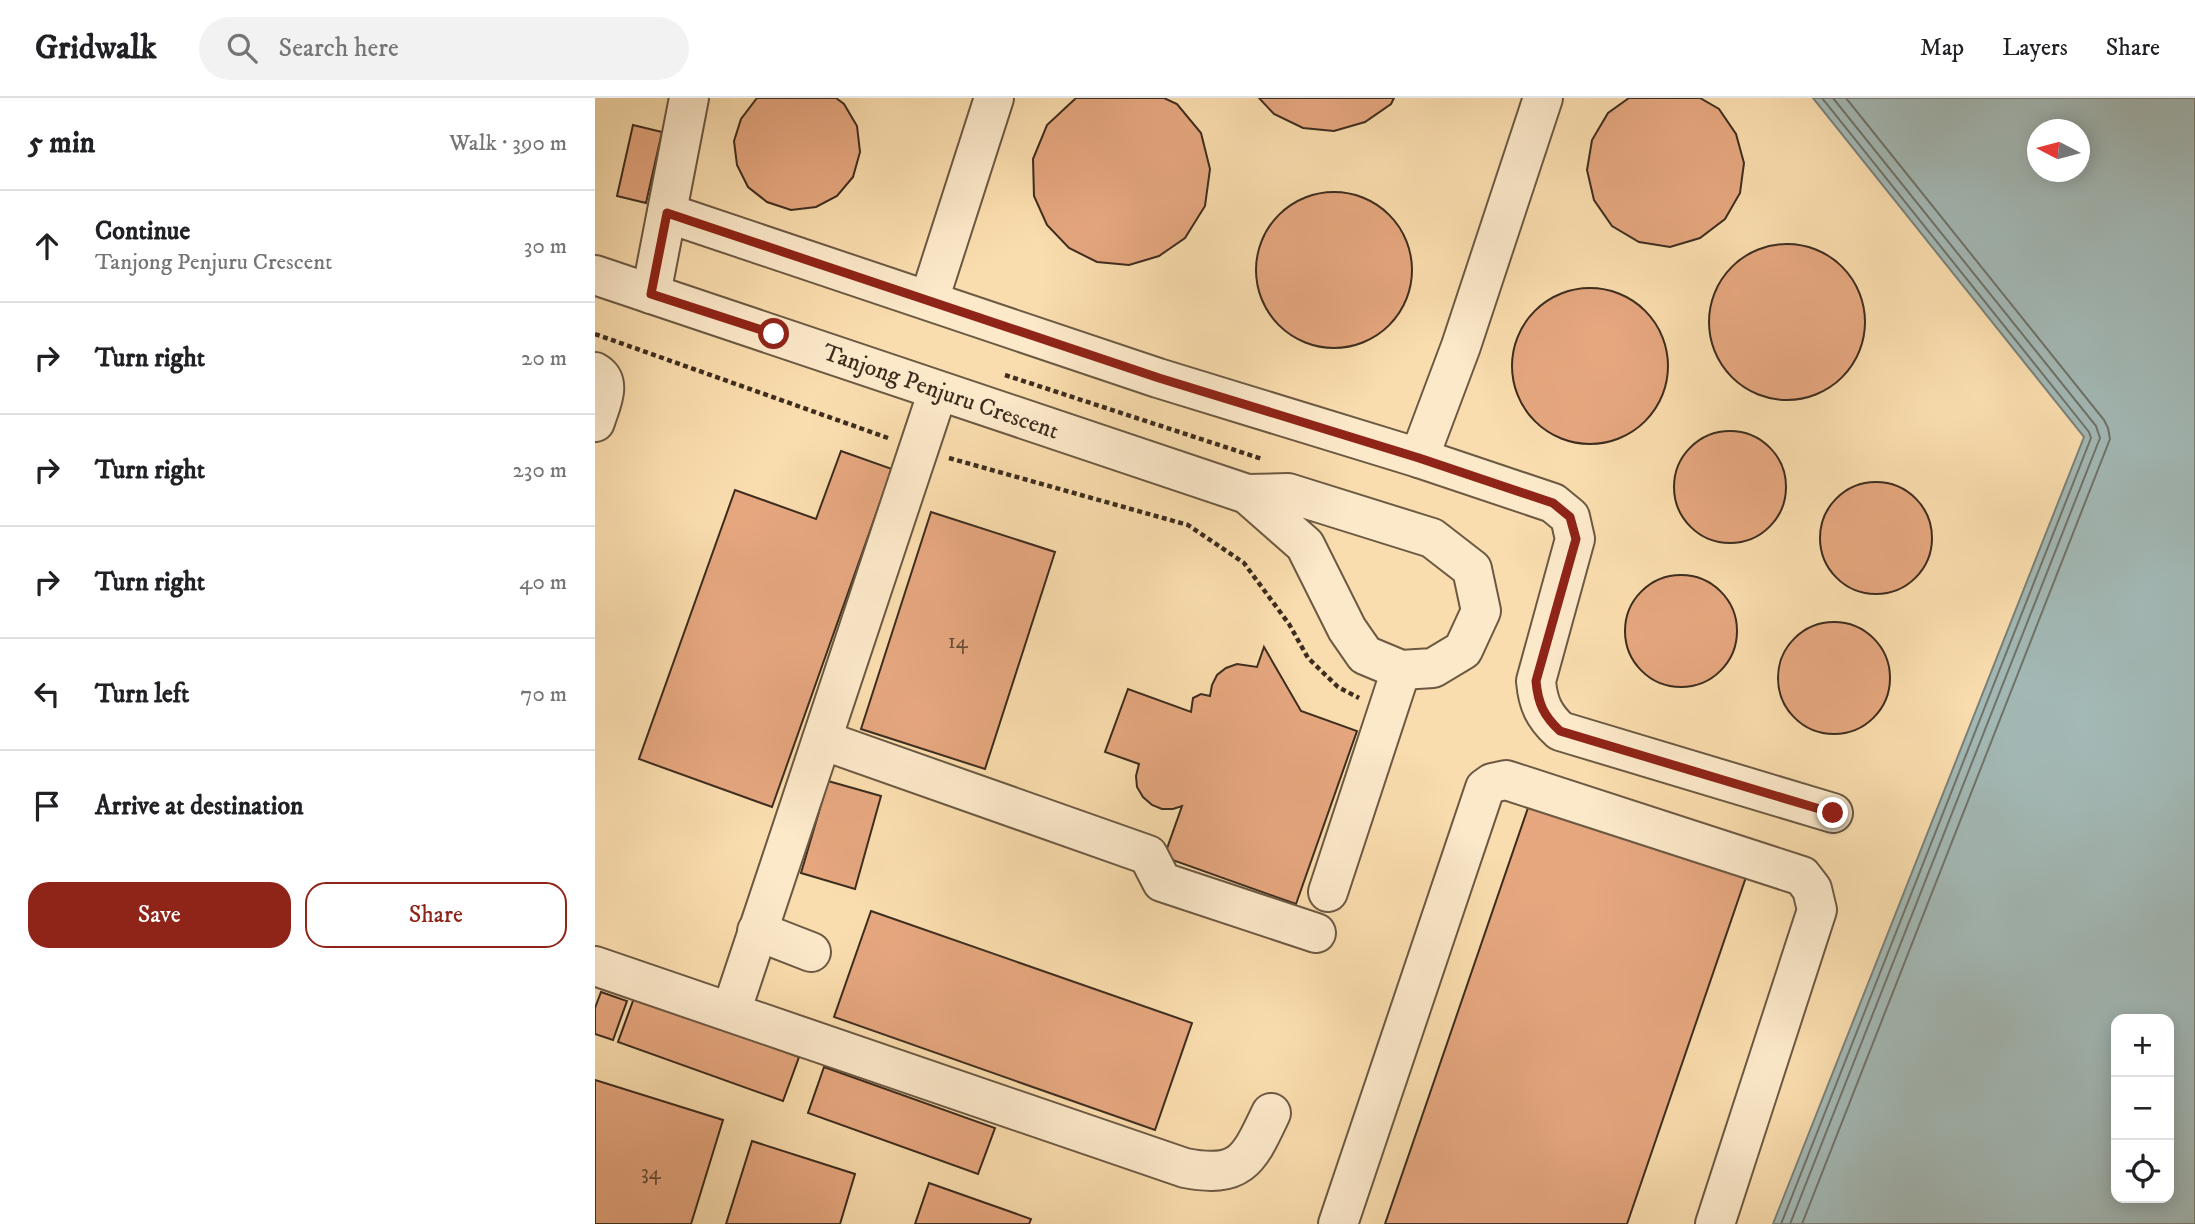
<!DOCTYPE html>
<meta charset="utf-8">
<style>
body{margin:0;font-family:"IM FELL DW Pica",serif;background:#f2f2f2;color:#202124}
.controls{position:absolute;right:21px;bottom:21px;display:grid;overflow:hidden;border-radius:14px;box-shadow:0 4px 18px #0003}
.controls button{width:63px;height:63px;display:grid;place-items:center;padding:0;border:0;border-bottom:2px solid #e0e0e0;background:#fff;color:#202124;font:35px sans-serif}
.compass{position:absolute;left:1432px;top:21px;width:63px;height:63px;border-radius:50%;background:#fff;box-shadow:0 4px 18px #0003;rotate:276deg}
.stop{position:absolute;width:21px;height:21px;margin:-16px;border:5px solid #8f2418;border-radius:50%;background:#fff}
.stop.end{background:#8f2418;border-color:#fff;box-shadow:0 2px 7px #0008}
.list{margin:0;padding:0;list-style:none}
h2{display:flex;justify-content:space-between;align-items:center;height:91px;margin:0;padding:0 28px;font-size:30px}
h2 small{font-size:23px;font-weight:400;color:#757577}
.list li{display:grid;grid-template-columns:46px 1fr auto;gap:21px;align-items:center;box-sizing:border-box;height:112px;padding:0 28px;border-top:2px solid #e0e0e0}
.list b{display:block;font-size:26px;white-space:nowrap}
.list p{margin:0;font-size:23px;white-space:nowrap;color:#757577}
.list em{font-size:23px;font-style:normal;color:#757577}
.actions{display:flex;gap:14px;padding:21px 28px}
.actions a{flex:1;padding:16px 0;border:2px solid #8f2418;border-radius:21px;text-align:center;font-size:24px;color:#8f2418}
.actions .main{background:#8f2418;color:#fff}
.icon{flex:none;width:38px;height:38px;fill:none;stroke:currentColor;stroke-width:2;stroke-linecap:round;stroke-linejoin:round}
.map{position:relative;flex:none;width:1600px;height:1126px;overflow:hidden}
header{display:flex;align-items:center;gap:42px;box-sizing:border-box;height:98px;padding:0 35px;background:#fff;border-bottom:2px solid #e0e0e0}
header strong{font-size:33px}
nav{display:flex;gap:38px;margin-inline-start:auto;font-size:24px}
.search{width:490px;height:63px;background:#f2f2f2;display:flex;align-items:center;gap:18px;box-sizing:border-box;padding:0 24px;border-radius:38px;color:#757577;font-size:26px}
main{display:flex}
aside{flex:1;background:#fff}
.map>svg:first-child{display:block}
</style>
<header>
<strong>Gridwalk</strong>
<div class="search"><svg class="icon" aria-label="search" viewBox="0 0 24 24"><circle cx="10" cy="10" r="6"/><path d="M15 15l6 6"/></svg>Search here</div>
<nav><a>Map</a><a>Layers</a><a>Share</a></nav>
</header>
<main>
<aside>
<h2>5 min<small>Walk · 390 m</small></h2>
<ul class="list">
<li><svg class="icon" aria-label="ahead" viewBox="0 0 24 24"><path d="M12 20V5M6 11l6-6 6 6"/></svg><div><b>Continue</b><p>Tanjong Penjuru Crescent</p></div><em>30 m</em></li>
<li><svg class="icon" aria-label="right" viewBox="0 0 24 24"><path d="M7 20v-9h11M14 6l5 5-5 5"/></svg><div><b>Turn right</b></div><em>20 m</em></li>
<li><svg class="icon" aria-label="right" viewBox="0 0 24 24"><path d="M7 20v-9h11M14 6l5 5-5 5"/></svg><div><b>Turn right</b></div><em>230 m</em></li>
<li><svg class="icon" aria-label="right" viewBox="0 0 24 24"><path d="M7 20v-9h11M14 6l5 5-5 5"/></svg><div><b>Turn right</b></div><em>40 m</em></li>
<li><svg class="icon" aria-label="left" viewBox="0 0 24 24"><path d="M17 20v-9H6M10 6l-5 5 5 5"/></svg><div><b>Turn left</b></div><em>70 m</em></li>
<li><svg class="icon" aria-label="arrive" viewBox="0 0 24 24"><path d="M6 21V4h12l-3 4 3 4H6"/></svg><div><b>Arrive at destination</b></div></li>
</ul>
<div class="actions"><a class="main">Save</a><a>Share</a></div>
</aside>
<div class="map">
<svg width="1600" height="1126" viewBox="0 0 1600 1126">
<rect width="100%" height="100%" fill="#faddae"/>
<filter id="stains"><feTurbulence type="fractalNoise" baseFrequency=".00286" numOctaves="4"/><feColorMatrix values="0 0 0 0 .2 0 0 0 0 .09 0 0 0 0 .02 0 0 0 .5 -.17"/></filter>
<radialGradient id="worn" r=".72"><stop offset=".6" stop-color="#630" stop-opacity="0"/><stop offset="1" stop-color="#630" stop-opacity=".3"/></radialGradient>
<path fill="#a3b9b6" stroke="#7a817a" stroke-width="2" fill-rule="evenodd" d="M1218,0H1600V1126H1178L1489,339ZM1442,32H1484V74H1442ZM1521,921H1574V1100H1521Z"/>
<g fill="none" stroke-linecap="round" stroke-linejoin="round">
<g stroke="#70736a" stroke-width="2">
<polyline points="1186,1126 1496,340 1494,334 1227,0"/>
<polyline points="1195,1126 1505,340 1501,328 1238,0"/>
<polyline points="1207,1126 1515,341 1513,330 1509,322 1251,0"/>
</g>
</g>
<g fill="#e6a77f" stroke="#3d2d1f" stroke-width="2">
<polygon points="162,0 241,0 249,6 262,28 265,54 258,79 242,98 221,109 196,112 172,104 153,89 142,67 139,43 146,21"/>
<polygon points="481,0 569,0 582,6 606,35 615,71 610,108 590,140 564,158 534,167 502,164 474,150 452,127 439,98 438,61 452,27"/>
<polygon points="664,0 799,0 796,6 770,24 739,33 708,30 679,16"/>
<polygon points="1034,0 1105,0 1124,11 1141,36 1149,65 1145,95 1130,121 1105,140 1075,149 1044,144 1017,128 999,102 992,72 997,42 1013,15"/>
<polygon points="38,27 67,34 51,105 22,98"/>
<circle cx="739" cy="172" r="78"/>
<circle cx="1192" cy="224" r="78"/>
<circle cx="995" cy="268" r="78"/>
<circle cx="1135" cy="389" r="56"/>
<polygon points="246,353 297,371 177,709 44,661 140,392 221,421"/>
<circle cx="1281" cy="440" r="56"/>
<polygon points="336,414 460,454 390,671 266,631"/>
<circle cx="1086" cy="533" r="56"/>
<circle cx="1239" cy="580" r="56"/>
<polygon points="669,549 706,613 762,633 701,806 569,759 587,708 578,711 567,711 557,707 548,699 542,689 541,678 544,666 510,654 533,591 596,614 598,600 606,596 615,598 617,587 622,577 631,570 642,566 662,569"/>
<polygon points="233,683 286,698 260,791 206,775"/>
<polygon points="935,704 1151,779 1032,1126 790,1126"/>
<polygon points="276,813 597,925 560,1032 239,919"/>
<polygon points="6,894 32,903 18,942 0,936 0,910"/>
<polygon points="39,900 204,959 188,1003 23,944"/>
<polygon points="229,969 400,1030 383,1076 213,1015"/>
<polygon points="0,982 128,1022 96,1126 0,1126"/>
<polygon points="157,1043 260,1076 245,1126 131,1126"/>
<polygon points="334,1085 436,1121 434,1126 320,1126"/>
</g>
<g fill="none" stroke-linecap="round" stroke-linejoin="round">
<defs>
<g id="minor">
<path d="M72,115L563,280L824,360L958,405L975,419L980,441L941,583C943,606 949,618 965,633L1238,715"/>
<polyline points="0,177 652,396 693,395 837,440 877,471 886,513 868,552 838,570 806,572 770,557 752,531 710,447 652,396"/>
<polyline points="56,196 94,0"/>
<polyline points="334,202 399,0"/>
<path d="M0,274C18,284 5,307 0,324"/>
<polyline points="824,360 866,248 948,0"/>
<polyline points="227,642 553,757 567,784 721,835"/>
<polyline points="733,794 806,572"/>
<polyline points="162,833 216,854"/>
<path d="M0,868L590,1070C647,1081 654,1061 676,1015"/>
<polyline points="136,914 343,293"/>
<polyline points="743,1126 890,690 897,685 911,682 1207,778 1217,791 1222,812 1120,1126"/>
</g>
</defs>
<use href="#minor" stroke="#6c5943" stroke-width="42"/>
<g stroke="#3d2d1f" stroke-width="4.5" stroke-dasharray="5 3.5" stroke-linecap="butt">
<polyline points="0,236 293,340"/>
<polyline points="410,277 667,361"/>
<polyline points="354,360 593,427 649,465 694,526 713,560 743,589 764,600"/>
</g>
<use href="#minor" stroke="#fce9ca" stroke-width="38"/>
</g>
<g fill="none" stroke-linecap="round" stroke-linejoin="round">
<path stroke="#8f2418" stroke-width="9" d="M179,236L56,196L72,115L564,280L824,360L958,405L975,419L981,441L941,583C943,606 949,618 965,633L1238,715"/>
</g>
<g text-anchor="middle" stroke-width="6" stroke-linejoin="round" paint-order="stroke">
<g font-size="21" fill="#674c37">
<text x="363" y="550">14</text>
<text x="56" y="1081">34</text>
</g>
<g font-size="24" fill="#3d2d1f" stroke="#fce9ca">
<text transform="translate(346 293) rotate(19)" y="8">Tanjong Penjuru Crescent</text>
</g>
</g>
<rect width="100%" height="100%" filter="url(#stains)"/>
<rect width="100%" height="100%" fill="url(#worn)"/>
</svg>
<div class="controls">
<button>+</button>
<button>−</button>
<button><svg class="icon" aria-label="locate" viewBox="0 0 24 24"><circle cx="12" cy="12" r="6"/><path d="M12 2v4M12 18v4M2 12h4M18 12h4"/></svg></button>
</div>
<svg class="compass" viewBox="-18 -18 36 36"><path d="M0-13l5 13h-10z" fill="#e53935"/><path d="M0 13l5-13h-10z" fill="#757577"/></svg>
<div class="stop" style="left:179px;top:236px"></div>
<div class="stop end" style="left:1238px;top:715px"></div>
</div>
</main>
